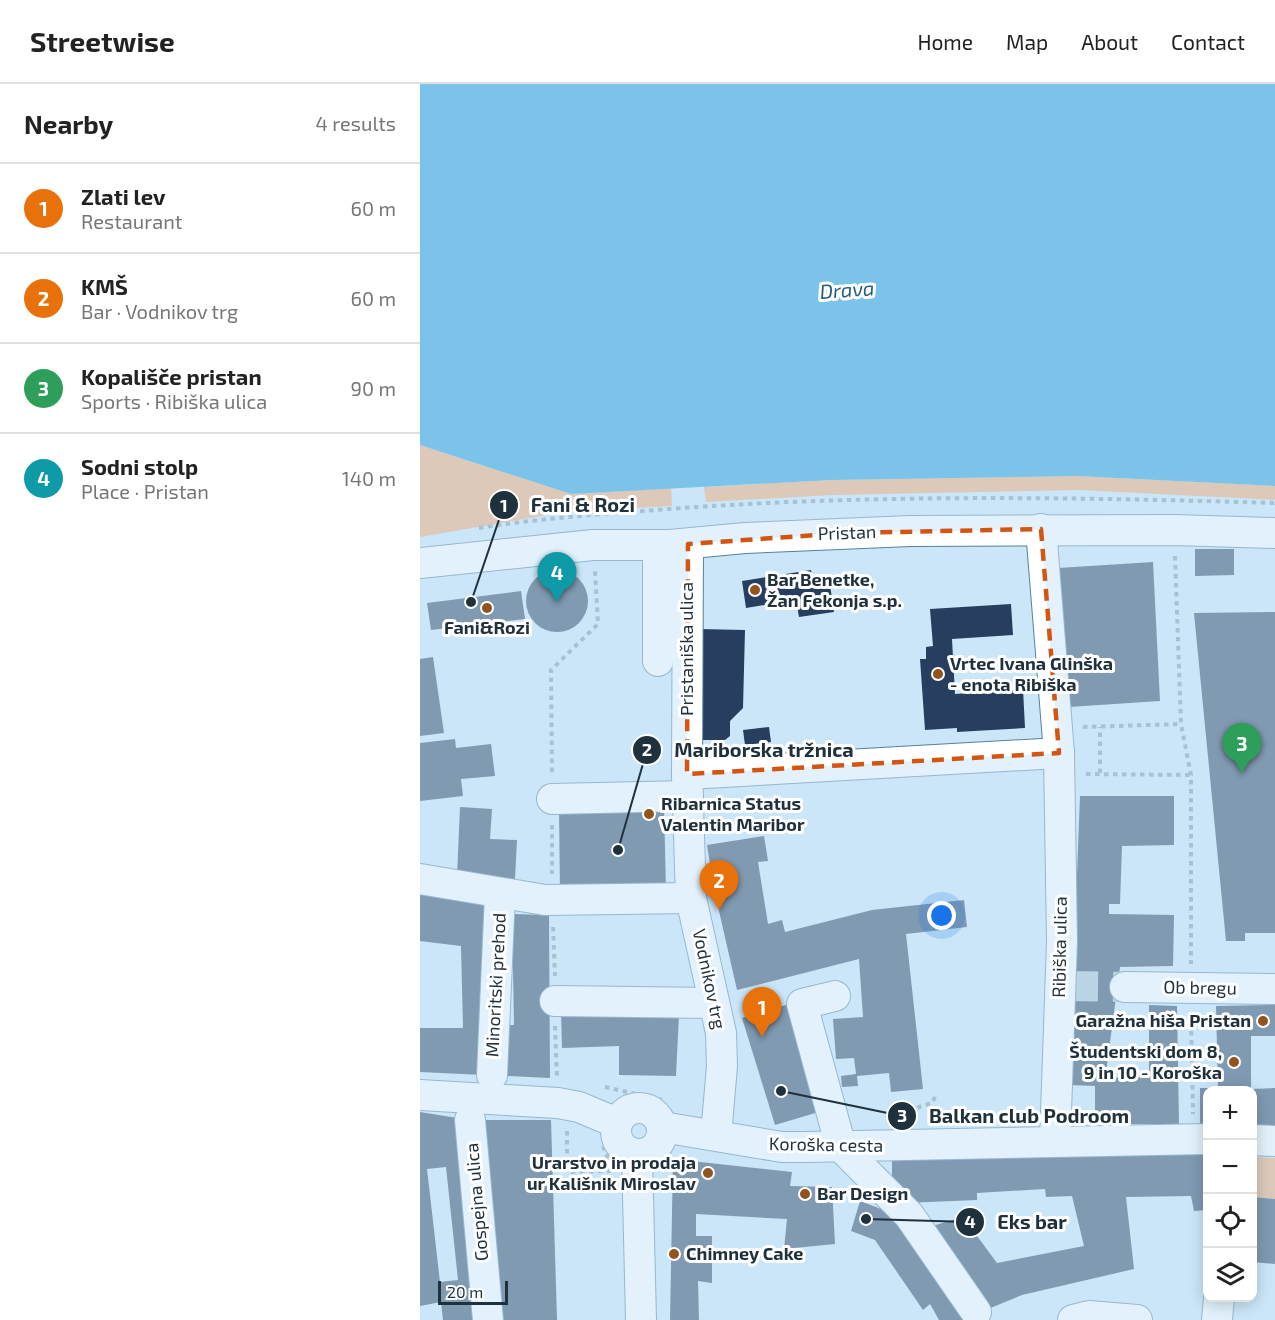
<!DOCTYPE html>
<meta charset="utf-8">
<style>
body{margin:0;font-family:"Exo 2",sans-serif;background:#f2f2f2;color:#222}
.controls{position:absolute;right:18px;bottom:18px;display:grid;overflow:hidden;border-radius:12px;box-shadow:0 3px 15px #0003}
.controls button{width:54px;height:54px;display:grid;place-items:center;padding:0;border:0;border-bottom:2px solid #e0e0e0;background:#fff;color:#222;font:30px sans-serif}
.scale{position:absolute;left:18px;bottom:15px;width:70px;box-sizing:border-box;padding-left:6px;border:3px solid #1f313c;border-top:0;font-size:16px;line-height:21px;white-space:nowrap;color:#1f313c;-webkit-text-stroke:4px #fff;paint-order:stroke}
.you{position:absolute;left:522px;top:832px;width:21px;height:21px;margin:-15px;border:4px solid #fff;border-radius:50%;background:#1a73e8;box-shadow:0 0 0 9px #1a73e833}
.badge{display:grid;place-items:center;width:39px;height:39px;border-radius:50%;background:#db2777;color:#fff;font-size:20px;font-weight:700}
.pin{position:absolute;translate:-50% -50px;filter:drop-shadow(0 2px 3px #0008)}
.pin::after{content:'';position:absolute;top:32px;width:21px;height:18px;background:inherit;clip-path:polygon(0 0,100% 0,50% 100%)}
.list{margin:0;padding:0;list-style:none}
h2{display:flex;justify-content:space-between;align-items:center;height:78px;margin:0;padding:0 24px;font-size:26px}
h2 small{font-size:20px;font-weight:400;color:#767676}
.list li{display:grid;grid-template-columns:39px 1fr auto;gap:18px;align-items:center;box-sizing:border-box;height:90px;padding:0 24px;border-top:2px solid #e0e0e0}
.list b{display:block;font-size:22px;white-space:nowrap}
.list p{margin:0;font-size:20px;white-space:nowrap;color:#767676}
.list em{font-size:20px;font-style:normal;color:#767676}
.icon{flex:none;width:33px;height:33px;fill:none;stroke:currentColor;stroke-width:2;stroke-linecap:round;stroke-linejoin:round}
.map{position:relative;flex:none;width:855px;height:1236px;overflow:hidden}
header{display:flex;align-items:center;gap:36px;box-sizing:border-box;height:84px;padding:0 30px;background:#fff;border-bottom:2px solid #e0e0e0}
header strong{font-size:28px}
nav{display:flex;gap:33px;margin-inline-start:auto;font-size:21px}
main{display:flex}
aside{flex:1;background:#fff}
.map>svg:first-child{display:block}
</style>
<header>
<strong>Streetwise</strong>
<nav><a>Home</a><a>Map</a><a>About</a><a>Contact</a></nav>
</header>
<main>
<aside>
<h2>Nearby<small>4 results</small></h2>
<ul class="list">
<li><span class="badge" style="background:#e8710a">1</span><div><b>Zlati lev</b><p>Restaurant</p></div><em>60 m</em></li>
<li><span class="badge" style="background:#e8710a">2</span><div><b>KMŠ</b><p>Bar · Vodnikov trg</p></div><em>60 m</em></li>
<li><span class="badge" style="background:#2e9e5b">3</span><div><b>Kopališče pristan</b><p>Sports · Ribiška ulica</p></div><em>90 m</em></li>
<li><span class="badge" style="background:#0f9aa8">4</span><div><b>Sodni stolp</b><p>Place · Pristan</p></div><em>140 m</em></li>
</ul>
</aside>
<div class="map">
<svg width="855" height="1236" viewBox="0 0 855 1236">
<rect width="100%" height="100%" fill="#cbe6f8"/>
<g fill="#f1a670">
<polygon points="0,361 151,410 251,404 252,422 151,427 0,453"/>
<polygon points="657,392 855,402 855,416 659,406 413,411 286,418 284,403 411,396"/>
<polygon points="832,1073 855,1074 855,1115 833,1113"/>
</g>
<polygon fill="#1c9ad6" points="0,0 855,0 855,402 657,392 411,396 151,410 0,361"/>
<g fill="#273e5e" fill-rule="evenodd">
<polygon points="775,465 814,465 814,491 775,492"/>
<polygon points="733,478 740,617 649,623 638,484"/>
<circle cx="137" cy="517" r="31"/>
<polygon points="391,486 394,503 410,501 414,528 379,533 376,516 326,524 322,497"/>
<polygon points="101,507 105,535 11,546 7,519"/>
<polygon points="591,520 593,551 532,555 535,610 603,605 605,644 537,648 537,644 505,646 500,575 506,575 506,563 513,562 510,525"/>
<polygon points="855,528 855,849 825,849 825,857 806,857 774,529"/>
<polygon points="279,545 325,546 323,624 310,637 310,652 305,656 281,656"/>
<polygon points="13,573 24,649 0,652 0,575"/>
<polygon points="349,643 351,658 325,661 323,646"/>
<polygon points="35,655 36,664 71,660 75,692 41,695 43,712 0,717 0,659"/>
<polygon points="660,712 754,712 754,761 702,762 700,820 689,820 689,830 754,831 753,882 700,883 685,996 699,993 699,990 729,990 729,921 757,922 759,1040 675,1040 675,1002 649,1001"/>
<polygon points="244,721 246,808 140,810 139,723"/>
<polygon points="40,723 72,725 70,755 97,756 95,795 37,792"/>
<polygon points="344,752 348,777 338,778 348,840 362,836 365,848 452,826 544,816 547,843 486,850 503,1005 471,1008 469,989 437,992 438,1002 422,1003 421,992 436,990 434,974 416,975 413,935 443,933 439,875 317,906 294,805 287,761"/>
<polygon points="0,810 64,819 69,833 74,942 94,941 92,830 129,831 130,994 0,988 0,944 43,944 41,862 0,857"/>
<polygon points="369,920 402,1027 355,1041 322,934"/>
<polygon points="855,921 855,952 831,952 831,1006 788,1006 788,1042 780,1042 780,1004 798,1004 796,922"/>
<polygon points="141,927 259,930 256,992 199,991 199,962 142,964"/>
<polygon points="855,1004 855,1042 832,1042 832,1005"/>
<path d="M0,1028L50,1036L64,1236H23L21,1218L0,1222ZM26,1083L38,1196L20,1198L7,1085Z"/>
<polygon points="60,1036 131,1036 137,1236 79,1236"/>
<polygon points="786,1066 788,1126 774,1127 771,1112 706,1113 714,1185 602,1211 568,1225 509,1143 543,1133 577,1179 664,1162 652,1112 626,1113 625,1105 557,1109 557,1116 485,1119 472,1098 472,1076"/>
<polygon points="253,1075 372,1088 370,1102 412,1103 415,1160 364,1165 367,1135 276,1130 276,1152 292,1152 292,1199 278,1197 279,1236 250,1236"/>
<polygon points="832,1113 855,1115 855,1180 832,1178"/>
<polygon points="440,1117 477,1131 549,1236 519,1236 510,1220 503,1226 455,1156 431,1147"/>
</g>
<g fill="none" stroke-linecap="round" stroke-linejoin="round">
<polyline stroke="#a9c2d2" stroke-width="30" stroke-dasharray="30 15" stroke-linecap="butt" points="648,902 705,903"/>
<defs>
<g id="minor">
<polyline points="621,445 639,669 642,857 635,1057"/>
<polyline points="268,460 267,690 271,814 301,949 302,982 296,1051"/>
<polyline points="0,479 173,461 250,461 325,454 490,447 754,446 855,449"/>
<polyline points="238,577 238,462"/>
<polyline points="267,690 639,669"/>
<polyline points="132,715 268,712"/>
<polyline points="0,795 125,816 271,814"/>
<polyline points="705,903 855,905"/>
<polyline points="415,912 382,920 421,1063 489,1131 556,1228"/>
<polyline points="135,917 294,919"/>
<polyline points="72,991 80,810"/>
<polyline points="0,1011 138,1019 159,1023 197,1039"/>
<circle cx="219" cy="1047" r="23"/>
<polyline points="50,1036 68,1236"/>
<polyline points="242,1043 362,1063 386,1063 788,1055"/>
<polyline points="832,1056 855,1057"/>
<polyline points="217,1070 221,1236"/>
<polyline points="653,1236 669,1232 717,1236"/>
<polyline points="797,1236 799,1214"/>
</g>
</defs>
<use href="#minor" stroke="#56819c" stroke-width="32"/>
<g stroke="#8097a6" stroke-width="4" stroke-dasharray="4.5 4.5" stroke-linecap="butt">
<path d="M59,444C122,434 185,430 248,425C451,410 653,413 855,419"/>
<polyline points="755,472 761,640 771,691 771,880"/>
<polyline points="663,643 761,640"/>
<polyline points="132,688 131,586 178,540 175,487"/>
<polyline points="680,689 680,643"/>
<polyline points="666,690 771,691"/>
<polyline points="132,741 132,790"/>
<polyline points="133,843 135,892"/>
<polyline points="771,929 773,1030"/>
<polyline points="135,942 137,994"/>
<polyline points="185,1003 242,1016"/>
<polyline points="483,1035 499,1023 512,1019 517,1009"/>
<polyline points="147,1047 147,1088 191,1087"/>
<polyline points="183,1062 189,1077"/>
</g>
<use href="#minor" stroke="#fff" stroke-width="30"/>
</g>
<path d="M0 0H855V1236H0ZM621,445L639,669L267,690L268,460L426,449Z" fill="#cbe6f8" fill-opacity=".55" fill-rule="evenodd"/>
<path fill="none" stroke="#d45511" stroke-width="4.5" stroke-dasharray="12 8" stroke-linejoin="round" d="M621,445L639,669L267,690L268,460L426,449Z"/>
<g fill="#93531d" stroke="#fff" stroke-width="2">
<circle cx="335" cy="506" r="6"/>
<circle cx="67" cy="524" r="6"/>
<circle cx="518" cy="590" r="6"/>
<circle cx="229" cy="730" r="6"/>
<circle cx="843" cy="937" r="6"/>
<circle cx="814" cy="978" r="6"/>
<circle cx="288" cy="1089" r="6"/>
<circle cx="385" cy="1110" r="6"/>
<circle cx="254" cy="1170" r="6"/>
</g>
<g text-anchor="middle" stroke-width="6" stroke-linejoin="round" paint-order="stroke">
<g font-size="18" fill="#1f313c" stroke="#fff">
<text transform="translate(427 449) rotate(-2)" y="6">Pristan</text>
<text transform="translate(267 565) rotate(-90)" y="6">Pristaniška ulica</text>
<text transform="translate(640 863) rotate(-89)" y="6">Ribiška ulica</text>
<text transform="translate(289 895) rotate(78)" y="6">Vodnikov trg</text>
<text transform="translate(76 901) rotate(-87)" y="6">Minoritski prehod</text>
<text transform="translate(780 904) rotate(1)" y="6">Ob bregu</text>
<text transform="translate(406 1061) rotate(1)" y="6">Koroška cesta</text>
<text transform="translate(57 1118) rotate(-95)" y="6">Gospejna ulica</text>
</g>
<g font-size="18" font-weight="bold" fill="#1f313c" stroke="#fff" text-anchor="start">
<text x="347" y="502">Bar Benetke,<tspan x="347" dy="21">Žan Fekonja s.p.</tspan></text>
<text x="67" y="550" text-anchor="middle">Fani&amp;Rozi</text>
<text x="530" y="586">Vrtec Ivana Glinška<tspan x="530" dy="21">- enota Ribiška</tspan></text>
<text x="241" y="726">Ribarnica Status<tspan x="241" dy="21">Valentin Maribor</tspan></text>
<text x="831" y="943" text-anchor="end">Garažna hiša Pristan</text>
<text x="802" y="974" text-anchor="end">Študentski dom 8,<tspan x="802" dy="21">9 in 10 - Koroška</tspan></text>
<text x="276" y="1085" text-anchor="end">Urarstvo in prodaja<tspan x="276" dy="21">ur Kališnik Miroslav</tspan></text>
<text x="397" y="1116">Bar Design</text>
<text x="266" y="1176">Chimney Cake</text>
</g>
<g font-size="20" font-style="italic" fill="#245e7e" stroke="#fff">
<text transform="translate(427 206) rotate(-4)" y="7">Drava</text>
</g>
</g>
<path fill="none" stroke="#1f313c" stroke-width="2" d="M51 518L84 421M198 766L227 666M361 1007L482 1032M446 1135L550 1138"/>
<g fill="#1f313c" stroke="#fff" stroke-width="2">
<circle cx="51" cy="518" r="6"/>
<circle cx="198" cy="766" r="6"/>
<circle cx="361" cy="1007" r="6"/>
<circle cx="446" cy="1135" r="6"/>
<circle cx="84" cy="421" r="15"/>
<circle cx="227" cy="666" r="15"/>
<circle cx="482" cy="1032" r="15"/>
<circle cx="550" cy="1138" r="15"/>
</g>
<g font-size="18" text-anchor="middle" font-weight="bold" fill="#fff">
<text x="84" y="428">1</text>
<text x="227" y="672">2</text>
<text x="482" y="1038">3</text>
<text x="550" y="1144">4</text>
</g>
<g font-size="20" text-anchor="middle" font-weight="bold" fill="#1f313c" stroke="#fff" stroke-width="6" stroke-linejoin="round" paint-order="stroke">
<text x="163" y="428">Fani &amp; Rozi</text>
<text x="344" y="673">Mariborska tržnica</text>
<text x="609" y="1039">Balkan club Podroom</text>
<text x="612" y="1145">Eks bar</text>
</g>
</svg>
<div class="controls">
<button>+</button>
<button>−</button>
<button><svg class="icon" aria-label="locate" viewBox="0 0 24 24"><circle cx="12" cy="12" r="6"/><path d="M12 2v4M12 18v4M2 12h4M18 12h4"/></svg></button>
<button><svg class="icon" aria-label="layers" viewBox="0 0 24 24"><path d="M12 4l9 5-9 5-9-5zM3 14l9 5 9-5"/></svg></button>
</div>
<div class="scale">20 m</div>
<div class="you"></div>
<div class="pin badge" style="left:342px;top:953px;background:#e8710a">1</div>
<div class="pin badge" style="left:299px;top:826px;background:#e8710a">2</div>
<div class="pin badge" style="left:822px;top:689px;background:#2e9e5b">3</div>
<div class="pin badge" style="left:137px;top:518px;background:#0f9aa8">4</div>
</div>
</main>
